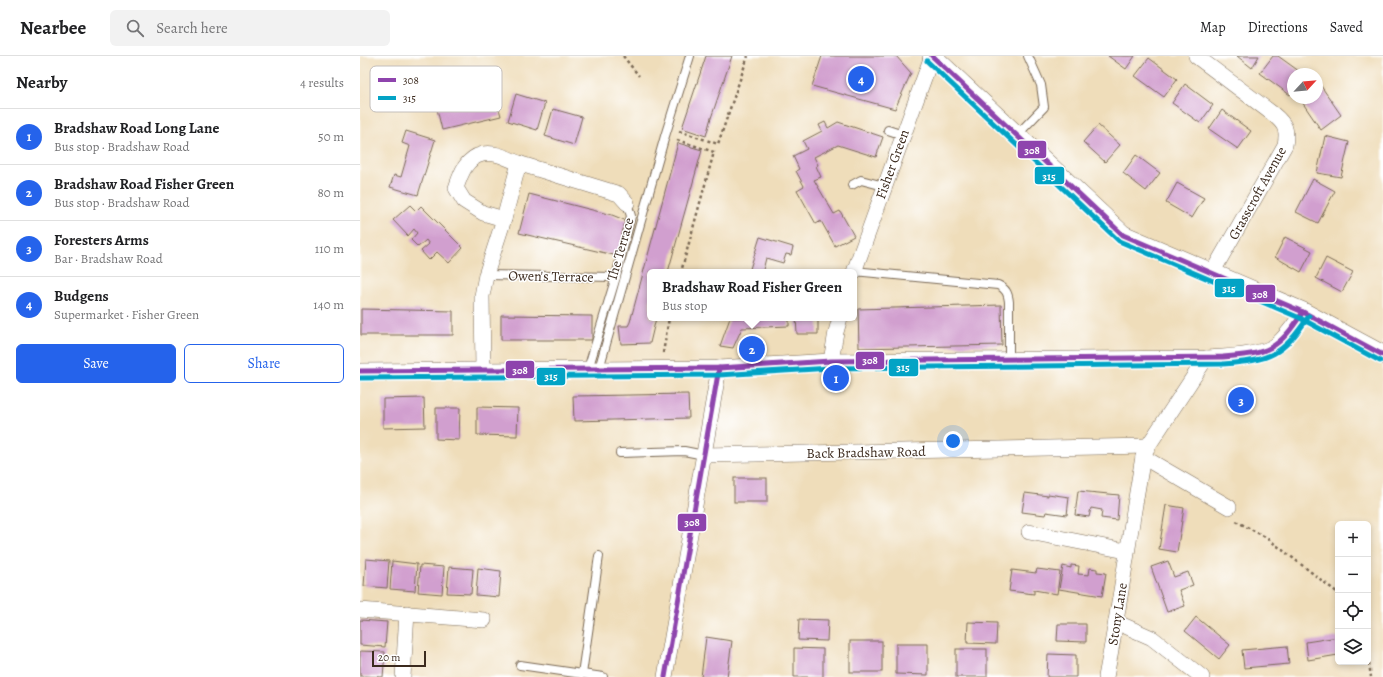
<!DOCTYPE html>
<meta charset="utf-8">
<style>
body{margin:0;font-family:Alegreya,serif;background:#f2f2f2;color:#202124}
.controls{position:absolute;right:12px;bottom:12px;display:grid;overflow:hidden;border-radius:6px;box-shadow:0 2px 6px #0003}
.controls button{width:36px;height:36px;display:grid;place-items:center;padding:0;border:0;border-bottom:1px solid #e0e0e0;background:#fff;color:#202124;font:20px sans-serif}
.compass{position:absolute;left:927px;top:12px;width:36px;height:36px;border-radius:50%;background:#fff;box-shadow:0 2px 6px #0003;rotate:64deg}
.scale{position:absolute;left:12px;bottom:10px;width:54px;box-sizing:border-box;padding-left:4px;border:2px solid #3b2a1e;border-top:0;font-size:11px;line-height:14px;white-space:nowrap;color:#3b2a1e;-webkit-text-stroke:3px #fff;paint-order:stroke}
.you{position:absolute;left:593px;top:385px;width:14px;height:14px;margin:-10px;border:3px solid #fff;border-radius:50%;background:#1a73e8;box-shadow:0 0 0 6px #1a73e833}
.badge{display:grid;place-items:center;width:26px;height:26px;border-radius:50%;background:#2563eb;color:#fff;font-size:13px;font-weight:700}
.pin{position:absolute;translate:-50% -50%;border:2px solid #fff;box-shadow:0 1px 4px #0006}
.popup{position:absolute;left:287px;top:213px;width:210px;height:52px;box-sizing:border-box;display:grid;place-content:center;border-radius:6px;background:#fff;filter:drop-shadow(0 1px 3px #0005);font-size:13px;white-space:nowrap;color:#757577}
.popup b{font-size:15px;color:#202124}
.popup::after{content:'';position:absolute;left:50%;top:100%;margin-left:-8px;border:8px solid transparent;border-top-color:#fff}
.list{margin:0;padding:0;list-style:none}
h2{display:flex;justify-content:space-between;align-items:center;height:52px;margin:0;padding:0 16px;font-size:17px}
h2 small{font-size:13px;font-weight:400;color:#757577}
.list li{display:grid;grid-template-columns:26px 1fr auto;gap:12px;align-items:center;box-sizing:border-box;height:56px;padding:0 16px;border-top:1px solid #e0e0e0}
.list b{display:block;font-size:15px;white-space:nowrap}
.list p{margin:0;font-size:13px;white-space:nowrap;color:#757577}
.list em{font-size:13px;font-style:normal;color:#757577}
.actions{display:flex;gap:8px;padding:12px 16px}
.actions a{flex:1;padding:9px 0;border:1px solid #2563eb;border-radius:6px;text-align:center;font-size:14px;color:#2563eb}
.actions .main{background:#2563eb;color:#fff}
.icon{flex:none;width:22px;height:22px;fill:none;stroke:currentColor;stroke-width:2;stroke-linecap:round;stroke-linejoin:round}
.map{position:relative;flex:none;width:1023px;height:621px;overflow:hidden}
header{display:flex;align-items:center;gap:24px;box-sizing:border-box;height:56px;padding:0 20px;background:#fff;border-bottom:1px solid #e0e0e0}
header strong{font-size:19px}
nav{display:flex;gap:22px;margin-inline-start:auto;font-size:14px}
.search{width:280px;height:36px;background:#f2f2f2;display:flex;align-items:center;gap:10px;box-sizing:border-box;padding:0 14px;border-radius:6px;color:#757577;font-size:15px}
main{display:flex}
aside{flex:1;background:#fff}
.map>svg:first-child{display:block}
</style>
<header>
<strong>Nearbee</strong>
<div class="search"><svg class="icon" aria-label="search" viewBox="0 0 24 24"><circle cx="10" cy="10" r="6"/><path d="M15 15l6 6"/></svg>Search here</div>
<nav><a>Map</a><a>Directions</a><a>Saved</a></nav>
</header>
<main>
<aside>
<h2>Nearby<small>4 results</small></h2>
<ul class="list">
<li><span class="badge">1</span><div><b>Bradshaw Road Long Lane</b><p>Bus stop · Bradshaw Road</p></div><em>50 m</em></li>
<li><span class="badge">2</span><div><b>Bradshaw Road Fisher Green</b><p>Bus stop · Bradshaw Road</p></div><em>80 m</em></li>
<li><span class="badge">3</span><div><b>Foresters Arms</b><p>Bar · Bradshaw Road</p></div><em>110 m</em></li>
<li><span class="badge">4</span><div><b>Budgens</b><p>Supermarket · Fisher Green</p></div><em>140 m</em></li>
</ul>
<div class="actions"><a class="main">Save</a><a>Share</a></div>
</aside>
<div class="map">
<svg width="1023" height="621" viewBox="0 0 1023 621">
<rect width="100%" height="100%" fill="#fff"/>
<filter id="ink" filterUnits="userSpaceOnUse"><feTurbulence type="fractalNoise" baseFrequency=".025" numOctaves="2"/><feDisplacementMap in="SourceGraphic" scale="8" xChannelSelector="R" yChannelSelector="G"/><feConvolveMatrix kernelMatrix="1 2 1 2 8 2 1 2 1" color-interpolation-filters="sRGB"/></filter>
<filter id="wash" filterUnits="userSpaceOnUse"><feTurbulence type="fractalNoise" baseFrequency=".012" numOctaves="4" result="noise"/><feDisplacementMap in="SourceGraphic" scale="16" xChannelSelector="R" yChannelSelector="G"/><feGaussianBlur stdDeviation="0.9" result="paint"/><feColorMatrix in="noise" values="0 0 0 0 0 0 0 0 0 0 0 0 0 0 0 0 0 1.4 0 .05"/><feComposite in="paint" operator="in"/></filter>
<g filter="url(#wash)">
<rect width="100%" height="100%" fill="#efddba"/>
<g id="blocks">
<g fill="#d19fcf">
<polygon points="346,0 372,0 350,65 346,80 322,72"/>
<polygon points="462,0 536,0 551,17 535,53 452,30"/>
<polygon points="748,0 775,0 766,13"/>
<polygon points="877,0 899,0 892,12"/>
<polygon points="913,0 918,0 943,18 933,18 933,35 930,39 900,17"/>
<polygon points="789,2 817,23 804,41 775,20"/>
<polygon points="825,28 853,49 840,67 812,47"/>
<polygon points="961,30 981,59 961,74 940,43 942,42 957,42 957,32"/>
<polygon points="135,38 141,60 82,74 77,53"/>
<polygon points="156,38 185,47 177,74 148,65"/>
<polygon points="193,53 222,61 214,89 185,80"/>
<polygon points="862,54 891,75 878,93 849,73"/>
<polygon points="465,66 468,72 478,66 523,81 516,101 478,89 454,101 458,109 456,110 461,121 454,124 474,158 480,155 494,180 475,190 461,165 456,168 437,134 444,130 436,115 439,113 433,100 447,93 443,85 462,75 459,69"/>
<polygon points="738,69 760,89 745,106 723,86"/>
<polygon points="46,75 75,84 58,139 30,131 34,119 41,121 50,90 42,87"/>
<polygon points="965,80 989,86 981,121 957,117"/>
<polygon points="318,87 342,94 308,216 290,216 290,262 296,262 290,287 261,288 259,270 268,270 270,266"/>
<polygon points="776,99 800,117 786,135 763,117"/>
<polygon points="953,123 975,135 958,167 936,156"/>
<polygon points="817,127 844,142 832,162 806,147"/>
<polygon points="169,138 252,159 267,165 258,200 159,177"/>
<polygon points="50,149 56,155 61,150 103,192 89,207 77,196 69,204 61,195 69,188 66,184 58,191 51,184 57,177 54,173 48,180 33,164"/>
<polygon points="400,181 433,191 431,199 426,198 423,207 406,202 403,214 408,216 389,216"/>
<polygon points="925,181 952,195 941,216 915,201"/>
<polygon points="966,202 993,216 982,236 956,222"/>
<polygon points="641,249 642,289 499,292 498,253"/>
<polygon points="1,253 93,255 93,279 1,279"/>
<polygon points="141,259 232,260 232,284 141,284"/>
<polygon points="370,262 429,262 429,270 382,272 373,292 360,290"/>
<polygon points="436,262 458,262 458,278 437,278"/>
<polygon points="328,338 329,362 214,365 213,340"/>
<polygon points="64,342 65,371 23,372 23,343"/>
<polygon points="117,351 158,352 157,380 117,379"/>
<polygon points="76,352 100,352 99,384 76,383"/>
<rect x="374" y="422" width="33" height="24"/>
<polygon points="718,435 759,439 757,464 741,462 742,454 731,452 729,461 715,459"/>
<polygon points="665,437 688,440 688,438 709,441 707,459 686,456 685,459 662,456"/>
<polygon points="806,449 824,452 817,496 799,493"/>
<polygon points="6,503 29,505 27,532 4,530"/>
<polygon points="32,505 57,508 55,535 30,533"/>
<polygon points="808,505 814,521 828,516 833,529 819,534 825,550 807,556 791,511"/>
<polygon points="60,509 84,511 82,538 58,536"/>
<polygon points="711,509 719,510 718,518 729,519 730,512 737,513 737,516 746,517 742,540 699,533 703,510 711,512"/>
<polygon points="89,511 113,513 111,538 87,537"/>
<polygon points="118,512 141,515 139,541 116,539"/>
<polygon points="677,513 700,516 697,538 674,534 674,538 649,535 652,514 676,517"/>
<polygon points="836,561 870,589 859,603 825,575"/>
<polygon points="439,563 468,564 467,585 438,584"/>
<polygon points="0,564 27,566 25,591 0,589"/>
<polygon points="608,566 637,567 636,588 607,587"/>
<polygon points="698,568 726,568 726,586 697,585"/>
<polygon points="346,581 372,585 367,621 341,621"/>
<polygon points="978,581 978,599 948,604 946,586"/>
<rect x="490" y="585" width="32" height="31"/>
<polygon points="536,588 568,588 568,619 536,618"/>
<polygon points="927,590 929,608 884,612 882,594"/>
<polygon points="434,592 463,593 463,621 434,621"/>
<rect x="596" y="593" width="31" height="28"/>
<polygon points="0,595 25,596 23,621 0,620"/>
<polygon points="688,598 716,599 716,621 687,621"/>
</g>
</g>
</g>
<g filter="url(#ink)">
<use href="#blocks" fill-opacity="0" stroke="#7a6955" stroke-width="1"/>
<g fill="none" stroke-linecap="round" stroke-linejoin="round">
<defs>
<g id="service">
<polyline points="528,74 543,79"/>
<polyline points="657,79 684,51 681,29 668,0"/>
<polyline points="492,129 501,124 524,130"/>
<path d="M494,215L638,229C646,233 648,237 649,246V304"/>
<polyline points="126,219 256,221"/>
<polyline points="228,313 256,221 271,160 267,147"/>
<polyline points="239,313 305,80 330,0"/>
<polyline points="260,397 324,395 344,399"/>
<polyline points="160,609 243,621"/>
<polyline points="222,618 239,500"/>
</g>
<g id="minor">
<path d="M836,0L913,58C925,68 928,73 925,89L852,217"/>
<path d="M144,163L123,157L104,145L96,132C101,117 106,102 123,98C136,95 150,104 161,108C194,118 226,128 259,138L267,147"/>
<polyline points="494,216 572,0"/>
<polyline points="471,305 476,276 480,262"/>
<polyline points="123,314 122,240 126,219 144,163 159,107"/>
<path d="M0,315L359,312L471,305L846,302C864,301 902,300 916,289C927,280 935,268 943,256"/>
<polyline points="344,399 788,390"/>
<polyline points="783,401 869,451"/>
<polyline points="669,476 766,495"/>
<polyline points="0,554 124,564"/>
<polyline points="756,566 792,582 842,621"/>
<polyline points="43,621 47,557"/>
<polyline points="305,621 359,312"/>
<path d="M746,621C760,548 770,474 783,401L788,390L846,302"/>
</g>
<polyline id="tertiary" points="572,0 763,179 943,256 1023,299"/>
</defs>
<use href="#service" stroke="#7a6955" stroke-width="10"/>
<use href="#minor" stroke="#7a6955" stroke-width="16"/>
<use href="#tertiary" stroke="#7a6955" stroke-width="20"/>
<g stroke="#7a6955" stroke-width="2.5" stroke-dasharray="3 3" stroke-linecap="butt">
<polyline points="263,0 279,20"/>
<polyline points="319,75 358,88 388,0"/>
<polyline points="317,84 354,96 321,216"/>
<polyline points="303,297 309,262"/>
<polyline points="876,465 907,482 978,537"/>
<polyline points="1008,601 1011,621"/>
</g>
<use href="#service" stroke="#fff" stroke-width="8"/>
<use href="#minor" stroke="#fff" stroke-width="15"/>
<use href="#tertiary" stroke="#fff" stroke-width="19"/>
<defs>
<g id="bus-1">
<polyline points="572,0 763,179 943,256 1023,299"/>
<path d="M0,315L359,312L471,305L863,301C908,298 918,294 943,256"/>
<polyline points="305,621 359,312"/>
</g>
<g id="bus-2">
<polyline points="567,5 759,185 940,262 1020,305"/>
<path d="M0,322L359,319L471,312L863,308C911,304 922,300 949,260"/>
</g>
</defs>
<use href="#bus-1" stroke="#fff" stroke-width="8"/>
<use href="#bus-2" stroke="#fff" stroke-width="8"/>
<use href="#bus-1" stroke="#8e44ad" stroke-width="5"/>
<use href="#bus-2" stroke="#03a3c5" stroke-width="5"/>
</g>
</g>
<g text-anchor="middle" stroke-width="3" stroke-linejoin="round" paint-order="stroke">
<g font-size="14" fill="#3b2a1e" stroke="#fff">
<text transform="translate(532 108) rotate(-70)" y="5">Fisher Green</text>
<text transform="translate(897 137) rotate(-61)" y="5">Grasscroft Avenue</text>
<text transform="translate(260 193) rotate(-74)" y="5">The Terrace</text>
<text transform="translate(191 220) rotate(1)" y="5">Owen's Terrace</text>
<text transform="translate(506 396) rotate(-1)" y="5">Back Bradshaw Road</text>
<text transform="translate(757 558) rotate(-81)" y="5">Stony Lane</text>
</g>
</g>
<rect x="10" y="10" width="132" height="46" rx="6" fill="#fff" stroke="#c4bfbc" stroke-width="1"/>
<rect x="18" y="22" width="18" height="4" fill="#8e44ad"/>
<rect x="18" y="40" width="18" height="4" fill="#03a3c5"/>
<g font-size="11" fill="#3b2a1e">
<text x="43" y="28">308</text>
<text x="43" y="46">315</text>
</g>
<g stroke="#fff" stroke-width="1.5">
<rect x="657" y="84" width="30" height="19" rx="4" fill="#8e44ad"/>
<rect x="674" y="110" width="31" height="19" rx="4" fill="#03a3c5"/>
<rect x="854" y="222" width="31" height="20" rx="4" fill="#03a3c5"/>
<rect x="885" y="228" width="31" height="19" rx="4" fill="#8e44ad"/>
<rect x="495" y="295" width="30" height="19" rx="4" fill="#8e44ad"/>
<rect x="528" y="302" width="31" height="19" rx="4" fill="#03a3c5"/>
<rect x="145" y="304" width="30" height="19" rx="4" fill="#8e44ad"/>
<rect x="176" y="311" width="30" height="19" rx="4" fill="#03a3c5"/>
<rect x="317" y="457" width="30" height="19" rx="4" fill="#8e44ad"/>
</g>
<g font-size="11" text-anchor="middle" font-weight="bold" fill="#fff">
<text x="672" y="98">308</text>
<text x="689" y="124">315</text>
<text x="869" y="236">315</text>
<text x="900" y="242">308</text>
<text x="510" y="308">308</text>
<text x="543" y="315">315</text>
<text x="160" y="318">308</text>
<text x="191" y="324">315</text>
<text x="332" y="470">308</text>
</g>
</svg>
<div class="controls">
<button>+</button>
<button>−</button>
<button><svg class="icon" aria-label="locate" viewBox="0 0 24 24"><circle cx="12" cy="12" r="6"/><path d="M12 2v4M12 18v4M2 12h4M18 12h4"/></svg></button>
<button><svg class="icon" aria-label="layers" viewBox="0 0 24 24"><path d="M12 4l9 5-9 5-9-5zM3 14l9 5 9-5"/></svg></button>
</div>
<svg class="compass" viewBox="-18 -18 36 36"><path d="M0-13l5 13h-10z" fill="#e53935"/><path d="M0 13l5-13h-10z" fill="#757577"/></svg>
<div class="scale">20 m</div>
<div class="you"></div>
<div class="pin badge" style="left:476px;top:322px">1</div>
<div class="pin badge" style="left:392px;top:293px">2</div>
<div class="popup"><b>Bradshaw Road Fisher Green</b>Bus stop</div>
<div class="pin badge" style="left:881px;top:344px">3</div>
<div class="pin badge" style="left:501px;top:23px">4</div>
</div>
</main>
